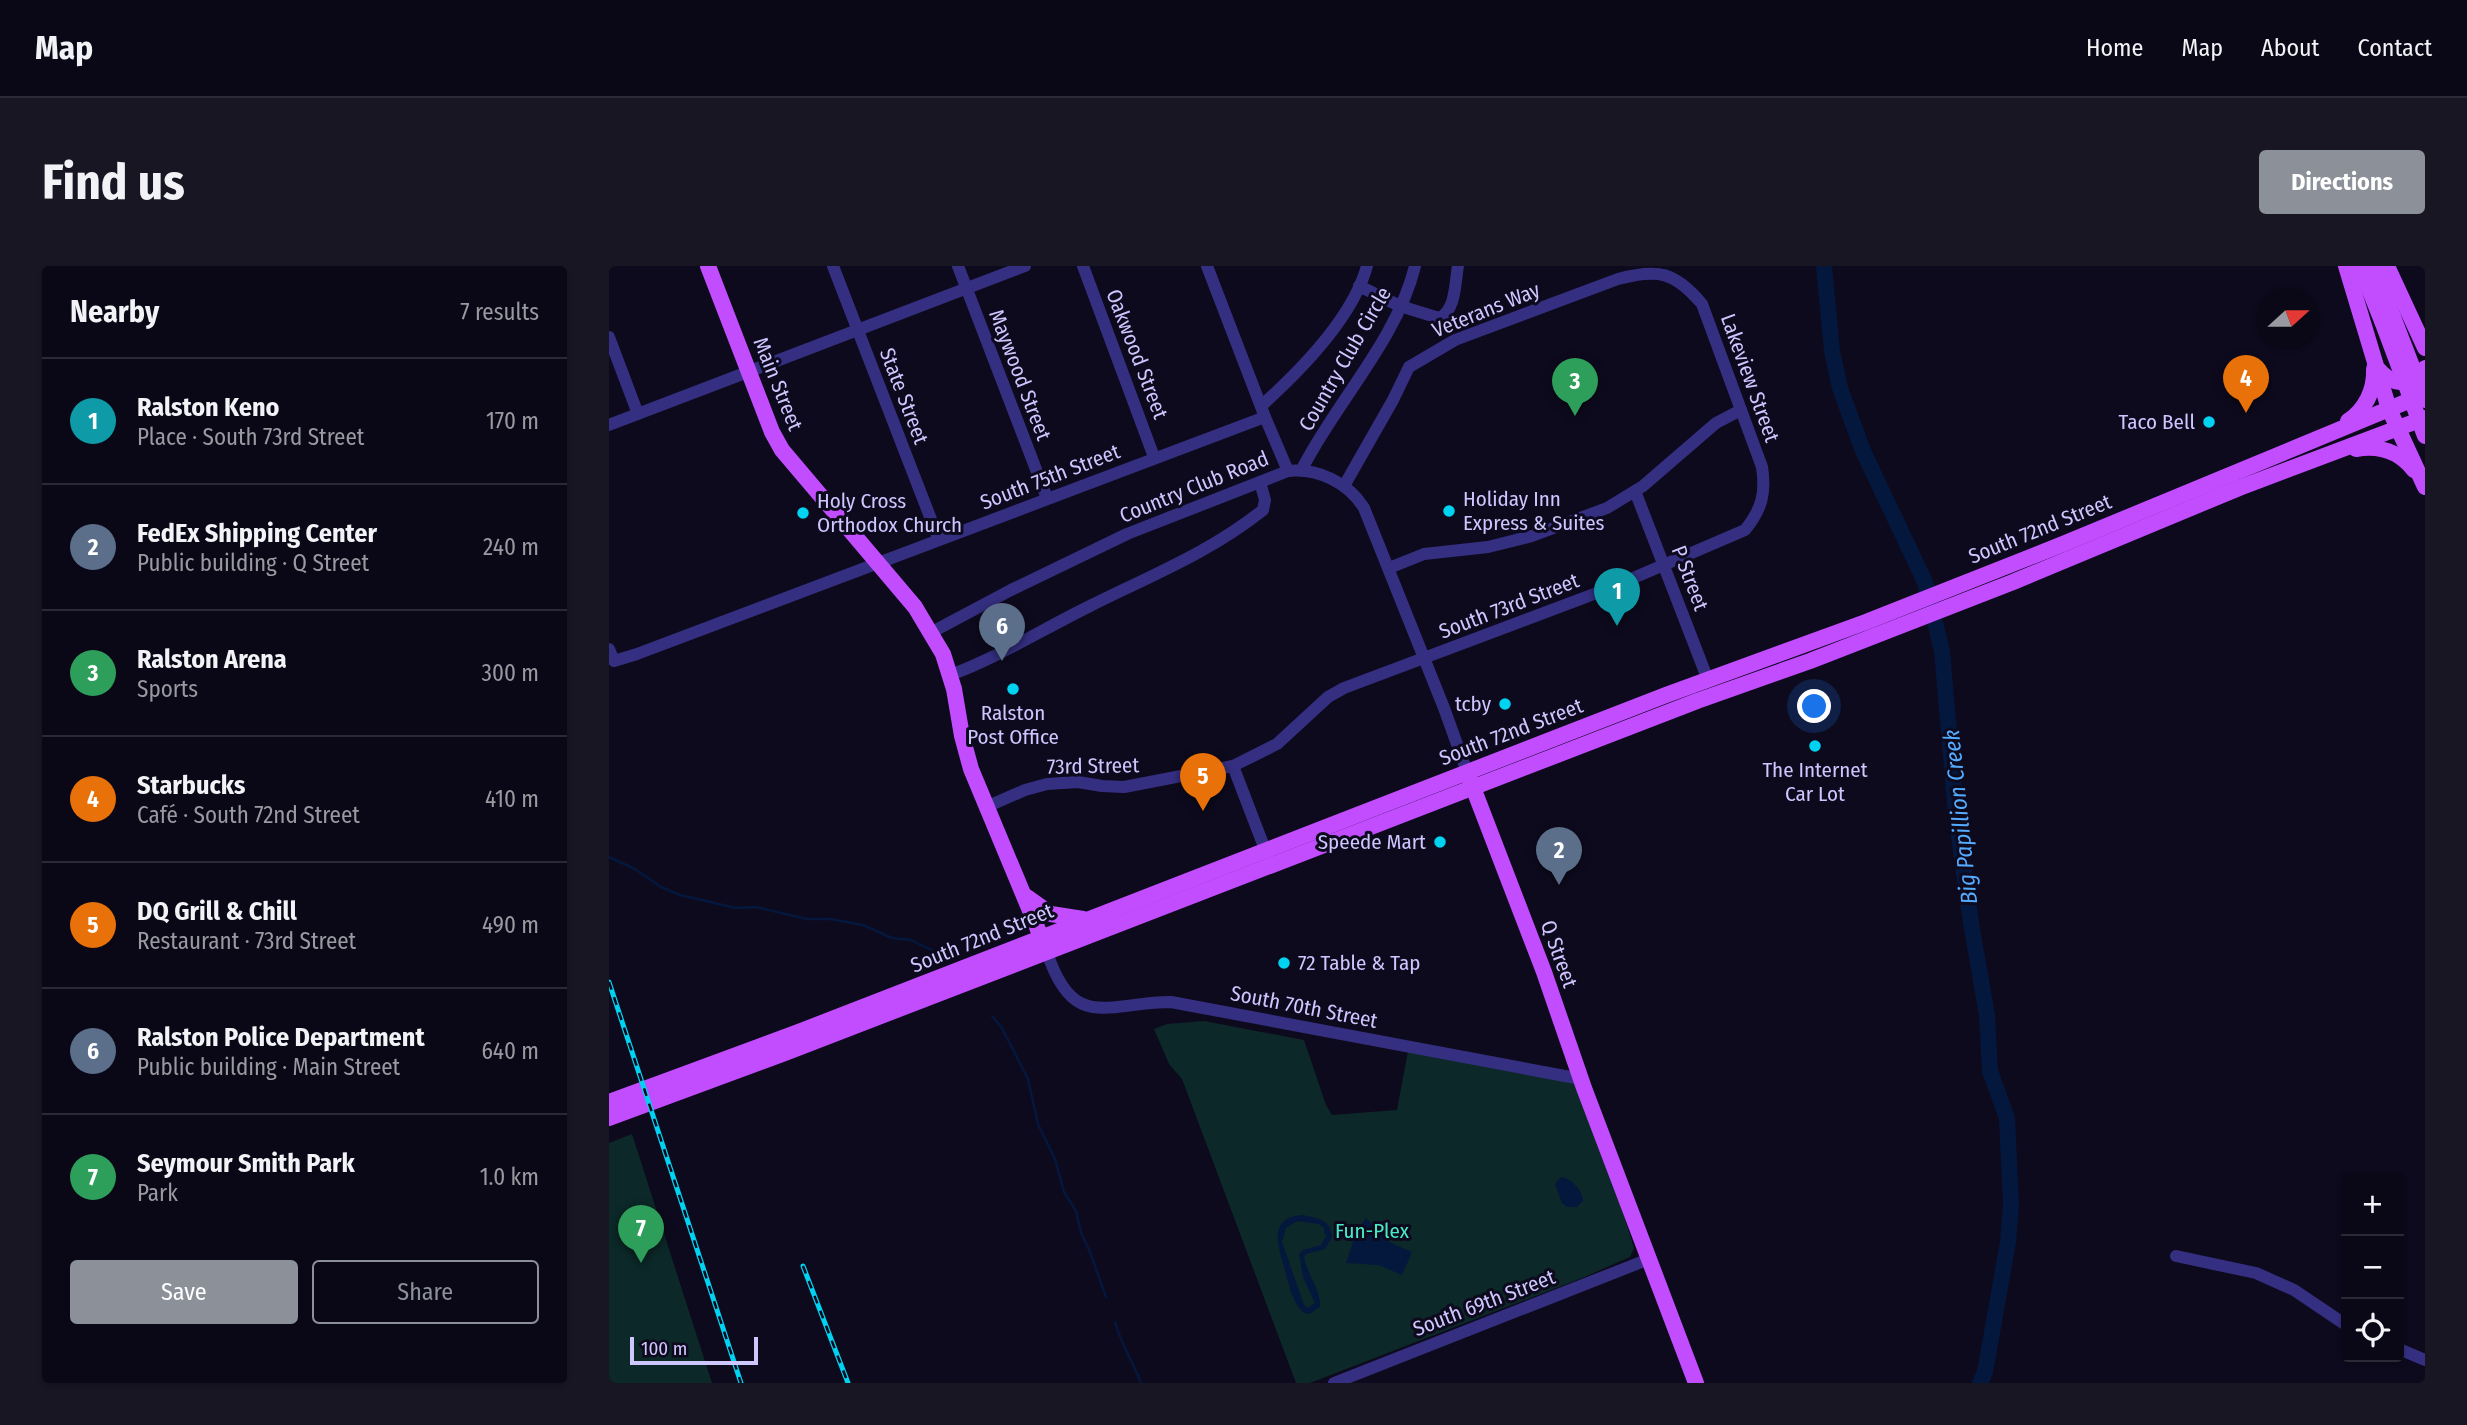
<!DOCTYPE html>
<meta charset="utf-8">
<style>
body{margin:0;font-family:"Fira Sans Condensed",sans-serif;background:#181623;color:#f1f3f6}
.controls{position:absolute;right:21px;bottom:21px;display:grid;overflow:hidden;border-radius:7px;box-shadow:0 2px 5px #0004}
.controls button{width:63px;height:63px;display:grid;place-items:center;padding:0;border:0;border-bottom:2px solid #2a2935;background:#0a0816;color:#f1f3f6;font:35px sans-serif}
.compass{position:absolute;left:1648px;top:21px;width:63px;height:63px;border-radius:50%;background:#0a0816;box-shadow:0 2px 5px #0004;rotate:69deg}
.scale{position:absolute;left:21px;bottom:18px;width:128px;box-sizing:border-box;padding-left:7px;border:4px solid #cec6ff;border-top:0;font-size:19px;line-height:24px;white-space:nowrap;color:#cec6ff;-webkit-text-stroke:5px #0e0a1e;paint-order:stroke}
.you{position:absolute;left:1206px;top:441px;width:24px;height:24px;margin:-18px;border:5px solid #fff;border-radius:50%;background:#1a73e8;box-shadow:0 0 0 10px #1a73e833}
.badge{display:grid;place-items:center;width:46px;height:46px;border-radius:50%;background:#8c9099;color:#fff;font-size:23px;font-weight:700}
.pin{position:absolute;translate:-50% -58px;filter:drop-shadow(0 2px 4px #0008)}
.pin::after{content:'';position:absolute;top:37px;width:24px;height:21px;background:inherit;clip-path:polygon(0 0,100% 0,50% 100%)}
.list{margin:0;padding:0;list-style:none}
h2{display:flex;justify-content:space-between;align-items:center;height:91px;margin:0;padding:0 28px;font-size:30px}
h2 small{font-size:23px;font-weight:400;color:#999aa1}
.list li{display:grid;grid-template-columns:46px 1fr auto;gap:21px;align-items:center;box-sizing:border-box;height:126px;padding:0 28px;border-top:2px solid #2a2935}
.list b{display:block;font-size:26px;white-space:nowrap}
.list p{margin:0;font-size:23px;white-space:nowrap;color:#999aa1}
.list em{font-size:23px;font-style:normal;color:#999aa1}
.actions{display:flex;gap:14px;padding:21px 28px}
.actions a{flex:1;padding:16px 0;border:2px solid #8c9099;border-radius:7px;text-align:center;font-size:24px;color:#8c9099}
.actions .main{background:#8c9099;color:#fff}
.icon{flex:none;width:38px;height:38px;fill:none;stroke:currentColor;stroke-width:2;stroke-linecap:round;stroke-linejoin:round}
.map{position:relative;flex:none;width:1816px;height:1117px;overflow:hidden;border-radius:7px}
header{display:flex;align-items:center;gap:42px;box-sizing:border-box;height:98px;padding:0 35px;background:#0a0816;border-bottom:2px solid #2a2935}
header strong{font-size:33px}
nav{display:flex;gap:38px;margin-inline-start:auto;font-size:24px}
.intro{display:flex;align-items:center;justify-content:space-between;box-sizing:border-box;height:168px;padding:0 42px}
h1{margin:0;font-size:49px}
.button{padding:18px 32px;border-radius:7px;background:#8c9099;color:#fff;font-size:24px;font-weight:700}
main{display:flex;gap:42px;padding:0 42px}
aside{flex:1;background:#0a0816;border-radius:7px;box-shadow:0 2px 5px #0004}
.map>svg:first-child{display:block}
</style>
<header>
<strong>Map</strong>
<nav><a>Home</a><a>Map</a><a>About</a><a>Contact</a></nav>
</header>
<div class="intro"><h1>Find us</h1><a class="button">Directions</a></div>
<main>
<aside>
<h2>Nearby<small>7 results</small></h2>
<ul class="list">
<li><span class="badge" style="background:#0f9aa8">1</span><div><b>Ralston Keno</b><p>Place · South 73rd Street</p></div><em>170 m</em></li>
<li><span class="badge" style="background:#5c6f8a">2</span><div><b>FedEx Shipping Center</b><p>Public building · Q Street</p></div><em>240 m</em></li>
<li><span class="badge" style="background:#2e9e5b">3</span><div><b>Ralston Arena</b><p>Sports</p></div><em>300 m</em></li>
<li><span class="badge" style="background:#e8710a">4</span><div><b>Starbucks</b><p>Café · South 72nd Street</p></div><em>410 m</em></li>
<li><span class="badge" style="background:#e8710a">5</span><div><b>DQ Grill &amp; Chill</b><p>Restaurant · 73rd Street</p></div><em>490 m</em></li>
<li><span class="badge" style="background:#5c6f8a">6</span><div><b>Ralston Police Department</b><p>Public building · Main Street</p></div><em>640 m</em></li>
<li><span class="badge" style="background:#2e9e5b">7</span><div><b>Seymour Smith Park</b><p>Park</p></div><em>1.0 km</em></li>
</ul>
<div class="actions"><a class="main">Save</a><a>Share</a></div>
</aside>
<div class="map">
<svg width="1816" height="1117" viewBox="0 0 1816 1117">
<rect width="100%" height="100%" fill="#0e0a1e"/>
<g fill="#0c2828">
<polygon points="595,755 695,774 717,839 723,849 788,844 799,785 966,816 1002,908 1025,982 1021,991 973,1012 701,1117 687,1117 573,813 560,798 545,763 558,758"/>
<polygon points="23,868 103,1117 0,1117 0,877"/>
</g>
<g fill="#04173d" fill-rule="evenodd">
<path d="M952,911C962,912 974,925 974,935L968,941H958L953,937L946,918Z"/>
<path d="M693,949C708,952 722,953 723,971L716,983L697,988L695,991C698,1008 712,1024 711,1041L700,1048C695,1047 694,1047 691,1043C682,1032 679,1014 675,1001C669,979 659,952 693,949ZM688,955L710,958L715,962V968L718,969L712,979L694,984L690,988L694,1011L706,1037L699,1042L695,1039L673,976L677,962Z"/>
<polygon points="757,952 780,976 803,986 793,1009 770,999 737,997 747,967"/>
</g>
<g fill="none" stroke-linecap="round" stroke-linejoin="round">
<g stroke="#04173d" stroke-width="2.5">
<polyline points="0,591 26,603 52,621 71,629 127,642 147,641 198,653 221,653 254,659 283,672 302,674 341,693"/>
<polyline points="383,750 393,762 419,813 429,858 446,893 455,926 467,945 472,967 481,986 497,1031"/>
<path d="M506,1056C512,1078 524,1096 532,1117"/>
</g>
<polyline stroke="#04173d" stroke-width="16" points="1215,0 1223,85 1231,122 1254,185 1316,316 1333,385 1347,549 1362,657 1378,749 1381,805 1398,852 1402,939 1399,976 1376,1106 1371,1117"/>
<g stroke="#352f82" stroke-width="12">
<polyline points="224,0 330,274"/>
<polyline points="349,0 438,232"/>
<polyline points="474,0 545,191"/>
<polyline points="598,0 656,151 679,205"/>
<path d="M750,20L791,40L830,52C847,45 846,16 849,0"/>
<polyline points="0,71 29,148"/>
<path d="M652,140C690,106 744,51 758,0"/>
<polyline points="0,159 416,0"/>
<path d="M693,203C727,136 788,74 806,0"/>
<polyline points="1026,225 1099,414"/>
<polyline points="780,302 815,288 879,281 923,270 998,242 1034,220 1107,157 1132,144"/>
<path d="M323,366L402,324L518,268L679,205C708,202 739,216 755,242L835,442L858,506"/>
<polyline points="0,383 5,395 28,388 656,151"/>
<path d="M341,409C390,391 434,363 481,340C541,310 600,287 654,244L656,234L651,216"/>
<polyline points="624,500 659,591"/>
<path d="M377,541L416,524L438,518L469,516L493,520L515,521L624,500L668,478L719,431L735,422L1001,322L1136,264C1153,243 1157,227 1153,201L1093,38C1066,6 1049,2 1009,13L846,74L800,101L784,134L735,220"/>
<path d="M438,686C464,767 500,736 562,736L972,813"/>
<polyline points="1567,990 1647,1007 1685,1024 1737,1059"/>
<polyline points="1790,1083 1816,1094"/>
<polyline points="725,1117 1040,993"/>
</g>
<g stroke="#c24dff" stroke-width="16">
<polyline points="99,0 163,166 173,184 306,341 334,388 345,423 353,470 362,503 435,678"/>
<polyline points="1737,0 1780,143 1816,221"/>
<polyline points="1751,0 1773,55"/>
<polyline points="1765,0 1784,51"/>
<polyline points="1778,0 1816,82"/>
<path d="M1769,103C1783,120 1803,121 1816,102"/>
<path d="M1739,155C1756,144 1766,124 1765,103"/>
<path d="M1747,183C1770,179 1791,186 1805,204"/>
<polyline points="860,511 935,706 975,822 1087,1117"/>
<polyline points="418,631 442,648 474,653"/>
<polyline points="0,836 192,765 1057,429 1257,356 1454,278 1814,129"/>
<polyline points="0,852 176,787 1088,435 1201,395 1404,316 1630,222 1816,152"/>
</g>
<defs>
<g id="rail">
<polyline points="0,716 132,1117"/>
<polyline points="194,1000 239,1117"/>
</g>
</defs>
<use href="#rail" stroke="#00d3f1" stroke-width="5"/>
<use href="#rail" stroke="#0e0a1e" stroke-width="2.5" stroke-dasharray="8" stroke-linecap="butt"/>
<g stroke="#c24dff" stroke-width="16">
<polyline points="1784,51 1816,134"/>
<polyline points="1773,55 1816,170"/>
</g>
</g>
<g fill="#00d3f1" stroke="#0e0a1e" stroke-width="2.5">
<circle cx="1600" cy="156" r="7"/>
<circle cx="840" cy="245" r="7"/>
<circle cx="194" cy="247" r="7"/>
<circle cx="404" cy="423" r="7"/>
<circle cx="896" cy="438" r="7"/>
<circle cx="1206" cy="480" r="7"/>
<circle cx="831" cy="576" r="7"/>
<circle cx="675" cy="697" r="7"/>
</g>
<g text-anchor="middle" stroke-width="6" stroke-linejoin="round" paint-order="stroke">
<g font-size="21" fill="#cec6ff" stroke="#0e0a1e">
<text transform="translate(877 44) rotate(-22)" y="7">Veterans Way</text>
<text transform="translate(528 88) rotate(69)" y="7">Oakwood Street</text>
<text transform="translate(736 93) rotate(-60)" y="7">Country Club Circle</text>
<text transform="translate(411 109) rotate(69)" y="7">Maywood Street</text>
<text transform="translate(1141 112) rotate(70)" y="7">Lakeview Street</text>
<text transform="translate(169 118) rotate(68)" y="7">Main Street</text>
<text transform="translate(295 130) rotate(69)" y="7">State Street</text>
<text transform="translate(441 211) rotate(-21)" y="7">South 75th Street</text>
<text transform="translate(585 221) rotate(-22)" y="7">Country Club Road</text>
<text transform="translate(1431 263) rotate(-22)" y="7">South 72nd Street</text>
<text transform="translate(1081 312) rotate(69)" y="7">P Street</text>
<text transform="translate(900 340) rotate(-21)" y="7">South 73rd Street</text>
<text transform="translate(902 466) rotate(-21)" y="7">South 72nd Street</text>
<text transform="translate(484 500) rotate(-1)" y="7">73rd Street</text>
<text transform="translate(373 672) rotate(-22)" y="7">South 72nd Street</text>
<text transform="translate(950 688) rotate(70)" y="7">Q Street</text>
<text transform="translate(695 741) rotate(11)" y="7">South 70th Street</text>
<text transform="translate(875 1037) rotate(-21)" y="7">South 69th Street</text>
</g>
<g font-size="21" fill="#cec6ff" stroke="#0e0a1e" text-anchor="end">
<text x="1586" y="163">Taco Bell</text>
<text x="854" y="240" text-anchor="start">Holiday Inn<tspan x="854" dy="24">Express &amp; Suites</tspan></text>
<text x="208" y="242" text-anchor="start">Holy Cross<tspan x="208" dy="24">Orthodox Church</tspan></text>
<text x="882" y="445">tcby</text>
<text x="404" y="454" text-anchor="middle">Ralston<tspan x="404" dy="24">Post Office</tspan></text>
<text x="1206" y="511" text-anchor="middle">The Internet<tspan x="1206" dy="24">Car Lot</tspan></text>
<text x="817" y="583">Speede Mart</text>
<text x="689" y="704" text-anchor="start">72 Table &amp; Tap</text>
</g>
<g font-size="21" fill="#46ebc6" stroke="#0e0a1e">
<text x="763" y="972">Fun-Plex</text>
</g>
<g font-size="23" font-style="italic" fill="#54abff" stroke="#0e0a1e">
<text transform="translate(1351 551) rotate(-96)" y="8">Big Papillion Creek</text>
</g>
</g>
</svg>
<div class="controls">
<button>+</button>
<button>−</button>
<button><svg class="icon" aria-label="locate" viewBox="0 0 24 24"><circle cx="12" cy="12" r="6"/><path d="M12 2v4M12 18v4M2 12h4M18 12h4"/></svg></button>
</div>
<svg class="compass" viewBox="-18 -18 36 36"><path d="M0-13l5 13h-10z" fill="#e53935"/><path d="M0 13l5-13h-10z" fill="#999aa1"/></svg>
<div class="scale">100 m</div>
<div class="you"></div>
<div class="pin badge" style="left:1008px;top:360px;background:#0f9aa8">1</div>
<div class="pin badge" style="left:950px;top:619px;background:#5c6f8a">2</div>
<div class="pin badge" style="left:966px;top:150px;background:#2e9e5b">3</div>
<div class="pin badge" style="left:1637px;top:147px;background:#e8710a">4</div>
<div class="pin badge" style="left:594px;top:545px;background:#e8710a">5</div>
<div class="pin badge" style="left:393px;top:395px;background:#5c6f8a">6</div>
<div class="pin badge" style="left:32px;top:997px;background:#2e9e5b">7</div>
</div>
</main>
